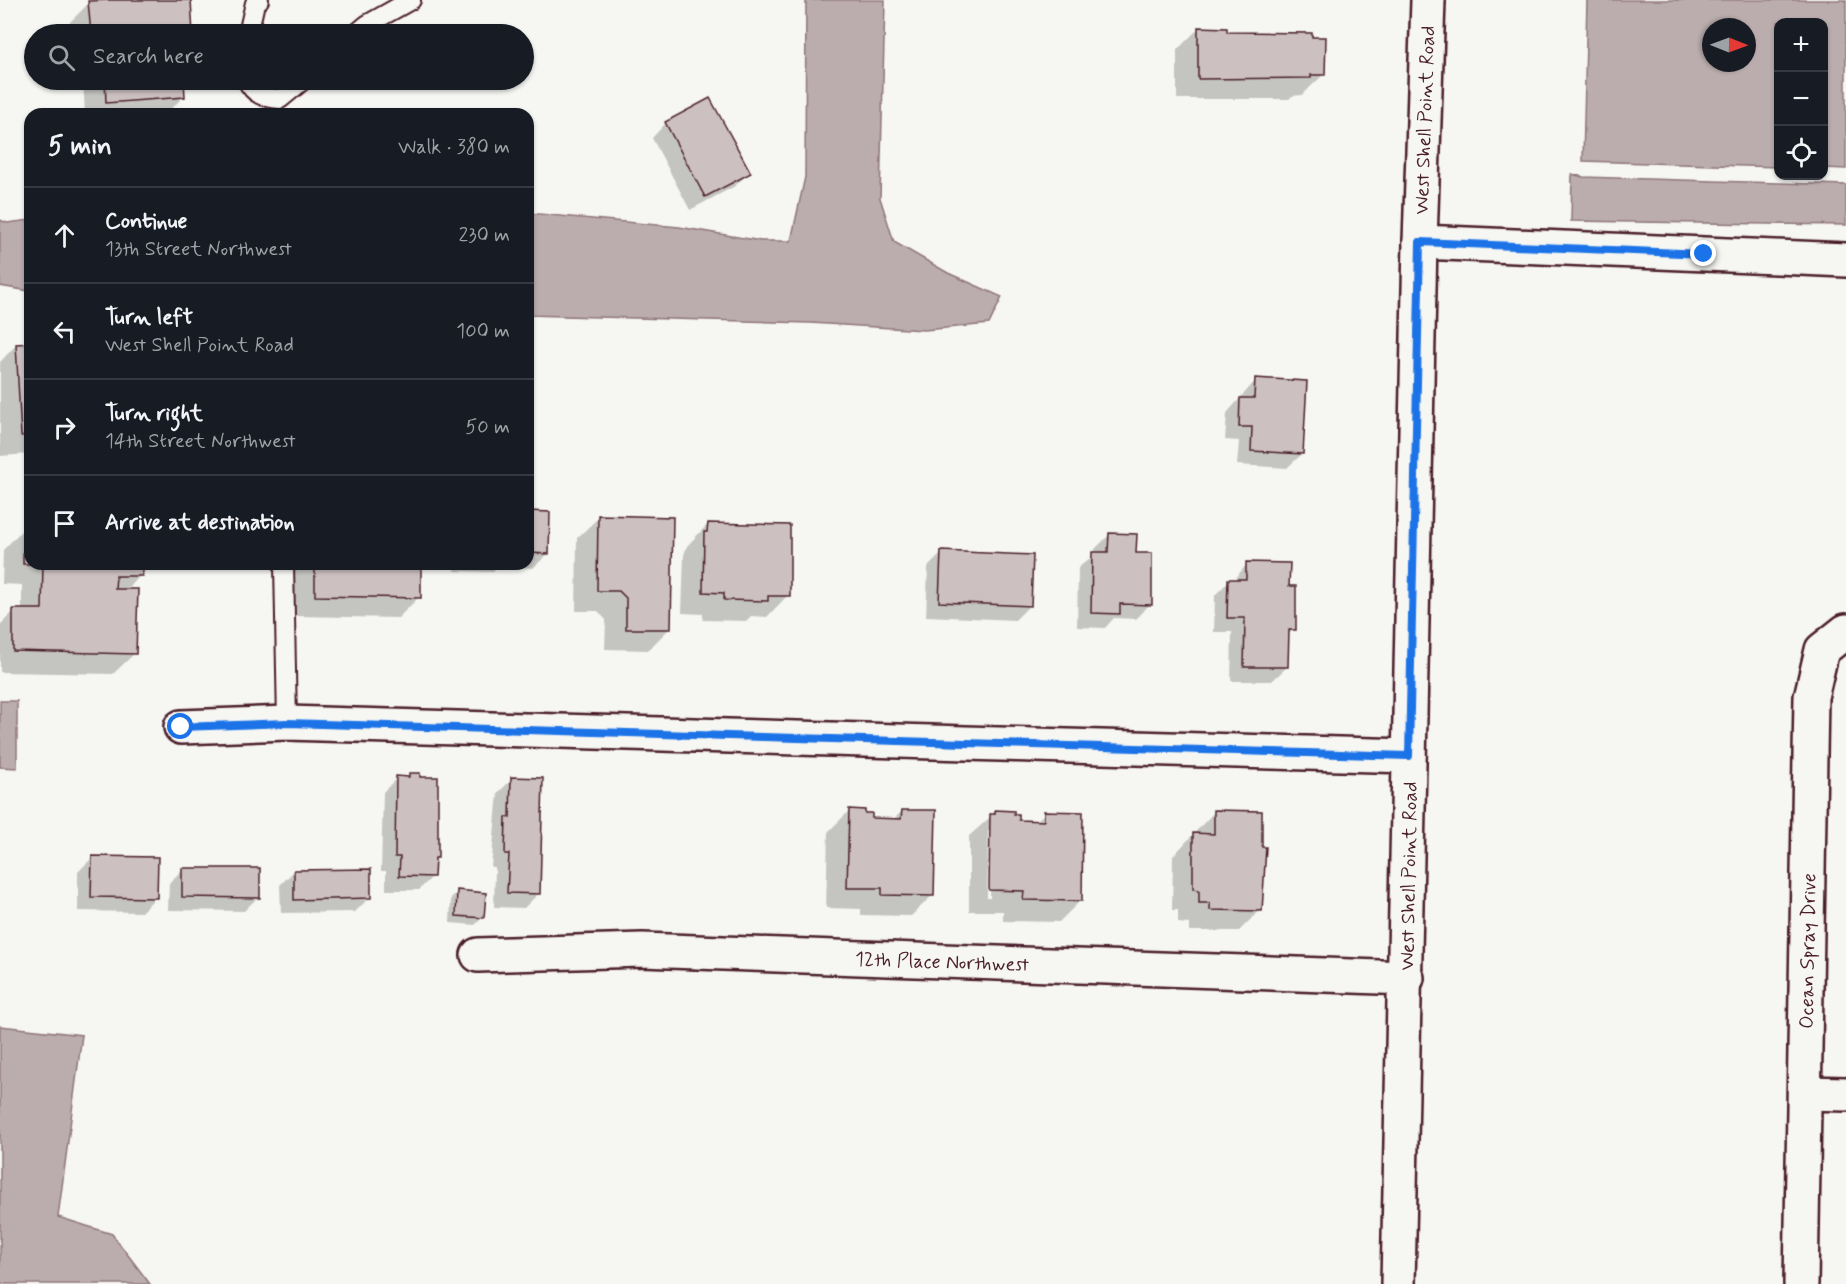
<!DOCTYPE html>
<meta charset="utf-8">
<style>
body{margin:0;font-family:Mynerve,sans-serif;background:#242831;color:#f1f3f6}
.controls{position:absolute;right:18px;top:18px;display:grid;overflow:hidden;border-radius:12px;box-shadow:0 2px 4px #0004}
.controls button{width:54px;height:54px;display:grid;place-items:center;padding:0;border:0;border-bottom:2px solid #363941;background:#171b24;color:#f1f3f6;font:30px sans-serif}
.compass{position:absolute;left:1702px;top:18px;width:54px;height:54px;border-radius:50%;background:#171b24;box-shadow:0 2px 4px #0004;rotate:91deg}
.stop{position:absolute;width:18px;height:18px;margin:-14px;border:4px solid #1a73e8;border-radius:50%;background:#fff}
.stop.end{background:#1a73e8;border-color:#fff;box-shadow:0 2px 6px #0008}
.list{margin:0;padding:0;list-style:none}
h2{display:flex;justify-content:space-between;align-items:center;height:78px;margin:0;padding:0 24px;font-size:26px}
h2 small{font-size:20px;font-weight:400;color:#9ea1a6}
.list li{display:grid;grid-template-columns:39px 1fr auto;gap:18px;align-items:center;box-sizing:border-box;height:96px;padding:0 24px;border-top:2px solid #363941}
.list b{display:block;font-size:22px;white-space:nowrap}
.list p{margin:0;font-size:20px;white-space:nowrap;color:#9ea1a6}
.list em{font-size:20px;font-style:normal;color:#9ea1a6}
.icon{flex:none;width:33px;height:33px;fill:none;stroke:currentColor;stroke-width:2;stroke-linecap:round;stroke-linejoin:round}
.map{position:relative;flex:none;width:1846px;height:1284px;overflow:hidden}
.search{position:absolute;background:#171b24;box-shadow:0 2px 4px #0004;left:24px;top:24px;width:510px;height:66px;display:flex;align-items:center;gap:15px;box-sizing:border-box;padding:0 21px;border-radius:33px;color:#9ea1a6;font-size:22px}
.panel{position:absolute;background:#171b24;box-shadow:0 2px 4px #0004;left:24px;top:108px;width:510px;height:462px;border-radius:18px}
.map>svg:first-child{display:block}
</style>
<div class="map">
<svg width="1846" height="1284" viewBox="0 0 1846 1284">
<rect width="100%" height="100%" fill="#f6f6f2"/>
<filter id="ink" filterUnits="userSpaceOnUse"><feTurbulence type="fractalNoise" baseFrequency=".0167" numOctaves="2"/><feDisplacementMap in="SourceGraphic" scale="12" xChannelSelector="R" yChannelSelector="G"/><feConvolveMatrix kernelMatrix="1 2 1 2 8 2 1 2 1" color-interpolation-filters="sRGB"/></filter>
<g filter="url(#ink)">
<g fill="#bbadae" stroke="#8e747a" stroke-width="1.5" fill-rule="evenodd">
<polygon points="806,0 885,0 880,198 894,242 948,273 1002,297 989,324 924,330 811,323 528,315 528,213 679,227 761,241 791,241 805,177"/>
<path d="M1587,0H1846V169L1824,168V22H1778V167L1583,161ZM1711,27H1747V63H1711Z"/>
<polygon points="1572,174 1583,177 1846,185 1846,225 1571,221"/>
<polygon points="0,220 7,223 30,220 30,291 0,286"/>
<polygon points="0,701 17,701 17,768 0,767"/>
<polygon points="0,1026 82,1035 58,1217 112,1234 150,1284 0,1284"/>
</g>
<g fill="#0003" fill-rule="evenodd">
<polygon points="131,0 189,0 192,34 69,34 68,24 89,3"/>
<polygon points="1198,29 1225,33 1324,74 1302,95 1292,96 1289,99 1177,99 1177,50"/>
<polygon points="83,80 182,80 184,96 166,114 85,114"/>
<polygon points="666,123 749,172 735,186 690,210 652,138"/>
<polygon points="30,344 30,454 0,456 0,362 16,345"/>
<polygon points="1256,380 1302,454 1287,468 1237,465 1239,441 1225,440 1227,413"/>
<polygon points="528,512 548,554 533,568 498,566 492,572 454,571 455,564 528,564"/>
<polygon points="599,517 669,629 648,650 605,649 606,620 598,611 576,611 577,538"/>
<polygon points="708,524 788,595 767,617 751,616 746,621 703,620 703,614 682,613 684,555 687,546"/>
<polygon points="24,528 30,529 30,564 140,564 140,576 125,591 135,653 113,674 0,672 0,625 14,611 22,611 22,585 2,584 3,550"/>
<polygon points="1109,535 1135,554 1150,604 1136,619 1114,618 1105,628 1077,627 1078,568 1095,554 1095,549"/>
<polygon points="942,553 1030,605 1015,620 926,616 928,567"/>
<polygon points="295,564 419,564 419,597 398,618 294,616"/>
<polygon points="1247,564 1294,629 1287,636 1287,667 1272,681 1231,681 1232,632 1214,632 1215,595 1229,581 1233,581"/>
<polygon points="419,775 436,858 433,861 433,876 419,890 386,890 386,871 381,871 383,792 397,778"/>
<polygon points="512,779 539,893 524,908 494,907 495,867 491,867 498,793"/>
<polygon points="849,811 870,820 893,820 902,811 933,895 911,916 861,915 861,909 826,908 828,832"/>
<polygon points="1215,811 1260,910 1239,931 1189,931 1189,924 1178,923 1178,910 1172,910 1173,856"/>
<path d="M996,812L1017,822H1035L1045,813L1080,901L1059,922L1003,921V911H969V836ZM988,831H991L990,898H987Z"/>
<polygon points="93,857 155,898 141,912 78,911 78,872"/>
<polygon points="183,869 258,897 244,911 168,910 169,883"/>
<polygon points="294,871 369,898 355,912 281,913 280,885"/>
<polygon points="458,891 482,918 475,925 450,923 451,898"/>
</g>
<g fill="#ccc1c0" stroke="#4a1f2b" stroke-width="1.5">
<polygon points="109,0 191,0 193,34 91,34 88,1"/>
<polygon points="1198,27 1227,28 1227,32 1312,33 1312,37 1326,37 1325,75 1311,75 1311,78 1198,79"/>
<polygon points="105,80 184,80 185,97 106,103"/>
<polygon points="710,98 751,173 705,197 665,122"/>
<polygon points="30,343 30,435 21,436 16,344"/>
<polygon points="1255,378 1307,381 1303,454 1251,451 1252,427 1239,427 1240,398 1254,398"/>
<polygon points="528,511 550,512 549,554 528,553"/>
<polygon points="598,515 673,517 671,629 626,629 626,598 619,591 597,591"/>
<polygon points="708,523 790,525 790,596 768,596 768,601 724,600 724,593 703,592 704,532 707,532"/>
<polygon points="24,527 30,527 30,564 23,564"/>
<polygon points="1109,533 1137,534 1136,553 1152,553 1152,605 1120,604 1120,614 1091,613 1092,552 1108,552"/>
<polygon points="941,551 1033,555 1031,606 939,602"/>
<polygon points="1246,562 1290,563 1289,586 1296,586 1296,630 1289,630 1288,667 1244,667 1245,618 1227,618 1228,579 1246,579"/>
<polygon points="33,564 142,564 142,576 116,576 115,589 138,589 136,654 13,651 13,609 42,609 43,564"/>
<polygon points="315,564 421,564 421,598 315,596"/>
<polygon points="409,773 420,773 420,777 438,777 438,858 435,858 434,877 399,876 400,857 395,857 396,776 409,777"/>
<polygon points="511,777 543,778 540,894 507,893 509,854 505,854 506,817 510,817"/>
<polygon points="849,809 865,810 865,813 872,813 872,818 901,819 902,810 936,810 934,896 882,895 882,888 847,888"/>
<polygon points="995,810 1014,811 1014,814 1019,814 1019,820 1044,821 1044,811 1083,812 1082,901 1023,900 1024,891 989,890 990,814 995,814"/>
<polygon points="1214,810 1262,811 1262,847 1266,847 1262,911 1210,910 1210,903 1199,903 1199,890 1193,889 1193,833 1214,834"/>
<polygon points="92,856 158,857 157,898 91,897"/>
<polygon points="182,868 260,868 260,898 182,897"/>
<polygon points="371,869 371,898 294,900 294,870"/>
<polygon points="457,890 486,893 484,918 456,916"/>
</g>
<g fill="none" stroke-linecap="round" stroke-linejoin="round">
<defs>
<g id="lane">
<polyline points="248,34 255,3 259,0"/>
<polyline points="356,34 368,24 411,0"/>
<path d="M247,80C254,95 265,98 280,99L303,80"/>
<polyline points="284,564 287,723"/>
</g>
<g id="street">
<polyline points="1420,242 1846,260"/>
<polyline points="181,727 287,723 1409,756"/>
<polyline points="478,955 642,950 1407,978"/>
<polyline points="1805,1093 1846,1094"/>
<polyline points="1801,1284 1811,697 1822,650 1846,631"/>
</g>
<polyline id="secondary" points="1398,1284 1420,242 1428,0"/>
</defs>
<use href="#lane" stroke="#4a1f2b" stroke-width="22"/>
<use href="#street" stroke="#4a1f2b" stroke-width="38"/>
<use href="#secondary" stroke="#4a1f2b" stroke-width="38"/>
<use href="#lane" stroke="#f6f6f2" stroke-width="18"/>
<use href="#street" stroke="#f6f6f2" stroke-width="33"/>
<use href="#secondary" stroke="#f6f6f2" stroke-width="33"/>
</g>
</g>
<g fill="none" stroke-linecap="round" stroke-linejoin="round" filter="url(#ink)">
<polyline stroke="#1a73e8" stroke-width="8" points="181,727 287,723 1409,756 1420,242 1704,254"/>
</g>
<g text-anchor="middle" stroke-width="6" stroke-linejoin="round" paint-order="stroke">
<g font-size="20" fill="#4a1f2b" stroke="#f6f6f2">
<text transform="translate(1424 120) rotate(-88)" y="7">West Shell Point Road</text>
<text transform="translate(1408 876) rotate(-89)" y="7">West Shell Point Road</text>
<text transform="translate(1807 951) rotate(-89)" y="7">Ocean Spray Drive</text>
<text transform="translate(942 961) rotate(2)" y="7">12th Place Northwest</text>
</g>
</g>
</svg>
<div class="controls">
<button>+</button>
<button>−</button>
<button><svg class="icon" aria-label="locate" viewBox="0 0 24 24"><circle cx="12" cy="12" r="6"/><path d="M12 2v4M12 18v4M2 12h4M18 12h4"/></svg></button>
</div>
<svg class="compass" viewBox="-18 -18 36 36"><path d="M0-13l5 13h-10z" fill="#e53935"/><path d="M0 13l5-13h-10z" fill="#9ea1a6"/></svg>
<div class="stop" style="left:181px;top:727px"></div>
<div class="stop end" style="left:1704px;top:254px"></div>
<div class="search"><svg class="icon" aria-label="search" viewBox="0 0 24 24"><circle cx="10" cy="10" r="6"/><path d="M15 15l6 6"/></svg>Search here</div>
<section class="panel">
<h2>5 min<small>Walk · 380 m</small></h2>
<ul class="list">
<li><svg class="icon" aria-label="ahead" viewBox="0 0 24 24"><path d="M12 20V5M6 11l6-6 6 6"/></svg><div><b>Continue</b><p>13th Street Northwest</p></div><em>230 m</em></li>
<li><svg class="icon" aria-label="left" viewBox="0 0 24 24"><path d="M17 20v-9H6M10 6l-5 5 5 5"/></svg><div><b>Turn left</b><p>West Shell Point Road</p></div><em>100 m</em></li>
<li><svg class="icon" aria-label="right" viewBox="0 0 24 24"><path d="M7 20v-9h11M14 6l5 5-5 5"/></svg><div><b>Turn right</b><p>14th Street Northwest</p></div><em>50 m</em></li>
<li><svg class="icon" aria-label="arrive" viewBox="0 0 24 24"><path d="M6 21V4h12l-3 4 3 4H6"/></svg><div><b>Arrive at destination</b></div></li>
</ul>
</section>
</div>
